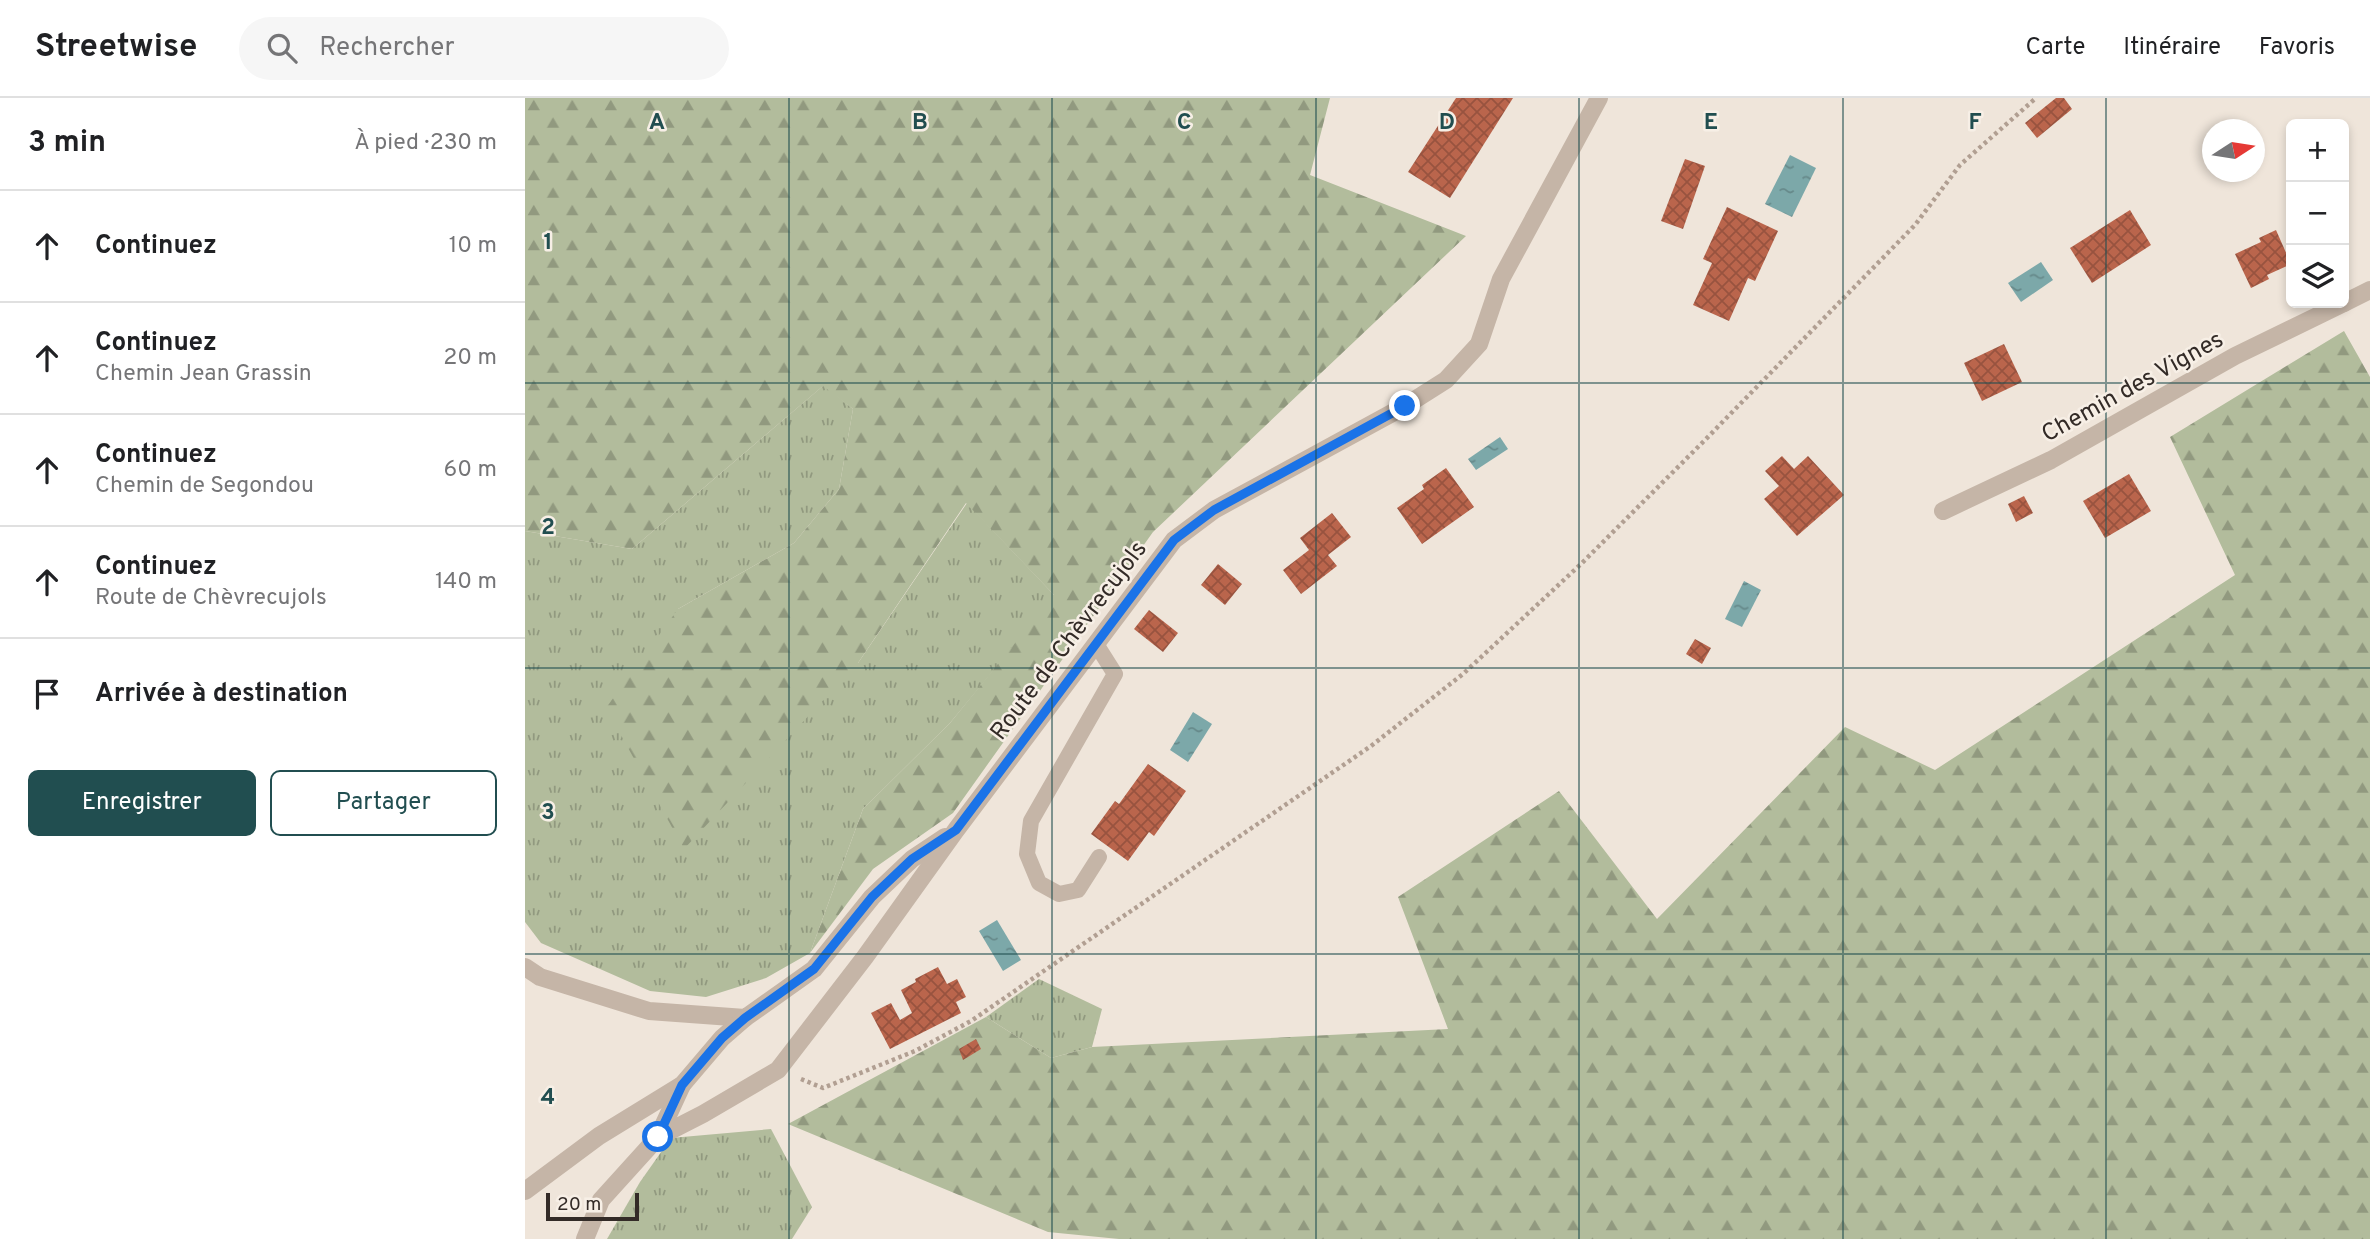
<!DOCTYPE html>
<html lang="fr">
<meta charset="utf-8">
<style>
body{margin:0;font-family:Overpass,sans-serif;background:#f6f6f6;color:#202124}
.controls{position:absolute;right:21px;top:21px;display:grid;overflow:hidden;border-radius:10px;box-shadow:0 4px 10px #0003}
.controls button{width:63px;height:63px;display:grid;place-items:center;padding:0;border:0;border-bottom:2px solid #e0e0e0;background:#fff;color:#202124;font:35px sans-serif}
.compass{position:absolute;left:1677px;top:21px;width:63px;height:63px;border-radius:50%;background:#fff;box-shadow:0 4px 10px #0003;rotate:78deg}
.scale{position:absolute;left:21px;bottom:18px;width:93px;box-sizing:border-box;padding-left:7px;border:4px solid #332b27;border-top:0;font-size:19px;line-height:24px;white-space:nowrap;color:#332b27;-webkit-text-stroke:5px #f7efe6;paint-order:stroke}
.stop{position:absolute;width:21px;height:21px;margin:-16px;border:5px solid #1a73e8;border-radius:50%;background:#fff}
.stop.end{background:#1a73e8;border-color:#fff;box-shadow:0 2px 7px #0008}
.list{margin:0;padding:0;list-style:none}
h2{display:flex;justify-content:space-between;align-items:center;height:91px;margin:0;padding:0 28px;font-size:30px}
h2 small{font-size:23px;font-weight:400;color:#757577}
.list li{display:grid;grid-template-columns:46px 1fr auto;gap:21px;align-items:center;box-sizing:border-box;height:112px;padding:0 28px;border-top:2px solid #e0e0e0}
.list b{display:block;font-size:26px;white-space:nowrap}
.list p{margin:0;font-size:23px;white-space:nowrap;color:#757577}
.list em{font-size:23px;font-style:normal;color:#757577}
.actions{display:flex;gap:14px;padding:21px 28px}
.actions a{flex:1;padding:16px 0;border:2px solid #214e50;border-radius:10px;text-align:center;font-size:24px;color:#214e50}
.actions .main{background:#214e50;color:#fff}
.icon{flex:none;width:38px;height:38px;fill:none;stroke:currentColor;stroke-width:2;stroke-linecap:round;stroke-linejoin:round}
.map{position:relative;flex:none;width:1845px;height:1141px;overflow:hidden}
header{display:flex;align-items:center;gap:42px;box-sizing:border-box;height:98px;padding:0 35px;background:#fff;border-bottom:2px solid #e0e0e0}
header strong{font-size:33px}
nav{display:flex;gap:38px;margin-inline-start:auto;font-size:24px}
.search{width:490px;height:63px;background:#f6f6f6;display:flex;align-items:center;gap:18px;box-sizing:border-box;padding:0 24px;border-radius:38px;color:#757577;font-size:26px}
main{display:flex}
aside{flex:1;background:#fff}
.map>svg:first-child{display:block}
</style>
<header>
<strong>Streetwise</strong>
<div class="search"><svg class="icon" aria-label="search" viewBox="0 0 24 24"><circle cx="10" cy="10" r="6"/><path d="M15 15l6 6"/></svg>Rechercher</div>
<nav><a>Carte</a><a>Itinéraire</a><a>Favoris</a></nav>
</header>
<main>
<aside>
<h2>3 min<small>À pied · 230 m</small></h2>
<ul class="list">
<li><svg class="icon" aria-label="ahead" viewBox="0 0 24 24"><path d="M12 20V5M6 11l6-6 6 6"/></svg><div><b>Continuez</b></div><em>10 m</em></li>
<li><svg class="icon" aria-label="ahead" viewBox="0 0 24 24"><path d="M12 20V5M6 11l6-6 6 6"/></svg><div><b>Continuez</b><p>Chemin Jean Grassin</p></div><em>20 m</em></li>
<li><svg class="icon" aria-label="ahead" viewBox="0 0 24 24"><path d="M12 20V5M6 11l6-6 6 6"/></svg><div><b>Continuez</b><p>Chemin de Segondou</p></div><em>60 m</em></li>
<li><svg class="icon" aria-label="ahead" viewBox="0 0 24 24"><path d="M12 20V5M6 11l6-6 6 6"/></svg><div><b>Continuez</b><p>Route de Chèvrecujols</p></div><em>140 m</em></li>
<li><svg class="icon" aria-label="arrive" viewBox="0 0 24 24"><path d="M6 21V4h12l-3 4 3 4H6"/></svg><div><b>Arrivée à destination</b></div></li>
</ul>
<div class="actions"><a class="main">Enregistrer</a><a>Partager</a></div>
</aside>
<div class="map">
<svg width="1845" height="1141" viewBox="0 0 1845 1141">
<defs>
<pattern id="grass-tufts" width="24" height="20" patternUnits="userSpaceOnUse" patternTransform="scale(1.75)"><rect width="24" height="20" fill="#b2bc9c"/><path d="M3 7l-1-3M5 7V3M7 7l1-3M15 17l-1-3M17 17v-4M19 17l1-3" fill="none" stroke="#91997f"/></pattern>
<pattern id="forest-firs" width="22" height="20" patternUnits="userSpaceOnUse" patternTransform="scale(1.75)"><rect width="22" height="20" fill="#b2bc9c"/><path d="M5 1l3.5 6h-7zM16 11l3.5 6h-7z" fill="#91997f"/></pattern>
<pattern id="water-ripples" width="26" height="14" patternUnits="userSpaceOnUse" patternTransform="scale(1.75)"><rect width="26" height="14" fill="#7ca8a9"/><path d="M2 4q2-2 4 0t4 0M15 11q2-2 4 0t4 0" fill="none" stroke="#66898a"/></pattern>
<pattern id="building-cross-hatch" width="8" height="8" patternUnits="userSpaceOnUse" patternTransform="scale(1.75)"><rect width="8" height="8" fill="#ba654c"/><path d="M0 0l8 8M0 8l8-8" fill="none" stroke="#98533f"/></pattern>
</defs>
<rect width="100%" height="100%" fill="#efe5da"/>
<g fill="url(#grass-tufts)">
<polygon points="299,287 328,311 314,391 269,445 153,511 333,565 442,405 530,498 425,625 338,711 285,855 241,880 181,899 125,893 16,845 0,824 0,433 107,451"/>
<polygon points="514,881 577,911 567,949 526,960 461,919"/>
<polygon points="246,1031 287,1109 267,1141 82,1141 115,1084 146,1040"/>
</g>
<g fill="url(#forest-firs)">
<polygon points="0,0 805,0 785,77 941,138 628,434 428,715 348,771 285,855 338,711 425,625 529,497 441,405 333,565 159,751 81,610 153,511 269,445 314,391 328,311 298,288 107,451 0,433"/>
<polygon points="1819,233 1845,279 1845,1141 594,1141 523,1134 263,1026 461,919 526,960 567,949 923,931 873,799 1034,693 1132,821 1320,629 1410,672 1710,477 1645,339"/>
</g>
<g fill="url(#water-ripples)">
<polygon points="1265,57 1291,70 1267,119 1240,106"/>
<polygon points="1516,164 1528,182 1496,204 1483,185"/>
<polygon points="975,339 983,351 951,372 943,361"/>
<polygon points="1219,483 1236,492 1217,529 1200,521"/>
<polygon points="668,614 687,626 663,664 645,652"/>
<polygon points="472,822 496,862 478,873 454,833"/>
</g>
<g fill="url(#building-cross-hatch)">
<polygon points="931,0 988,0 925,100 883,74"/>
<polygon points="1531,0 1539,0 1547,11 1512,40 1500,25"/>
<polygon points="1160,61 1180,68 1158,131 1136,123"/>
<polygon points="1202,109 1253,133 1230,183 1223,180 1204,223 1168,207 1187,165 1178,161"/>
<polygon points="1605,112 1626,147 1567,185 1545,150"/>
<polygon points="1751,132 1766,166 1742,177 1744,181 1726,190 1710,156 1736,144 1734,140"/>
<polygon points="1479,246 1497,284 1457,303 1439,265"/>
<polygon points="1257,358 1269,371 1283,358 1319,397 1272,438 1239,401 1254,388 1240,373"/>
<polygon points="921,370 949,409 897,446 872,410 899,391 897,387"/>
<polygon points="1604,376 1626,413 1580,440 1558,403"/>
<polygon points="1499,398 1508,415 1491,424 1483,406"/>
<polygon points="807,415 826,439 803,457 812,468 776,496 758,472 784,452 775,440"/>
<polygon points="693,466 717,486 700,507 676,487"/>
<polygon points="624,512 653,535 638,554 609,531"/>
<polygon points="1170,541 1186,550 1177,566 1161,556"/>
<polygon points="623,666 661,693 629,738 624,734 603,763 566,736 590,703 594,706"/>
<polygon points="413,869 422,886 432,881 441,899 431,904 436,915 365,951 346,915 366,905 375,922 387,915 376,892 391,884 390,881"/>
<polygon points="451,941 456,951 438,962 434,951"/>
</g>
<g fill="none" stroke-linecap="round" stroke-linejoin="round">
<polyline stroke="#b19f92" stroke-width="4.5" stroke-dasharray="3.5 3.5" stroke-linecap="butt" points="276,981 298,990 390,953 446,923 846,648 938,576 1057,465 1178,344 1390,127 1435,67 1511,0"/>
<polyline stroke="#c5b5a7" stroke-width="16" points="571,546 590,576 506,723 502,756 514,785 534,796 553,792 574,759"/>
<g stroke="#c5b5a7" stroke-width="18">
<polyline points="1819,205 1845,192"/>
<polyline points="1418,413 1526,362 1710,258 1819,205"/>
<polyline points="0,869 15,879 124,913 220,920 289,871 347,799 387,761 420,739"/>
<polyline points="133,1039 178,1016 253,972 340,859 431,732 649,442 689,412 880,308 921,282 954,246 976,181 1074,0"/>
<polyline points="0,1093 74,1038 157,987 197,940 220,920"/>
<polyline points="60,1141 76,1102 133,1039 157,987"/>
</g>
</g>
<g fill="none" stroke-linecap="round" stroke-linejoin="round">
<polyline stroke="#1a73e8" stroke-width="9" points="133,1039 157,987 197,940 220,920 289,871 347,799 387,761 431,732 649,442 689,412 880,308"/>
</g>
<path fill="none" stroke="#214e50" stroke-width="2" stroke-opacity="0.55" d="M264,0V1141M527,0V1141M791,0V1141M1054,0V1141M1318,0V1141M1581,0V1141M0,285H1845M0,570H1845M0,856H1845"/>
<g text-anchor="middle" stroke-width="5" stroke-linejoin="round" paint-order="stroke">
<g font-size="24" fill="#332b27" stroke="#f7efe6">
<text transform="translate(1607 288) rotate(-29)" y="8">Chemin des Vignes</text>
<text transform="translate(543 542) rotate(-53)" y="8">Route de Chèvrecujols</text>
</g>
</g>
<g font-size="23" text-anchor="middle" font-weight="bold" fill="#214e50" stroke="#f7efe6" stroke-width="5" stroke-linejoin="round" paint-order="stroke">
<text x="132" y="31">A</text>
<text x="395" y="31">B</text>
<text x="659" y="31">C</text>
<text x="922" y="31">D</text>
<text x="1186" y="31">E</text>
<text x="1450" y="31">F</text>
<text x="23" y="151">1</text>
<text x="23" y="436">2</text>
<text x="23" y="721">3</text>
<text x="23" y="1006">4</text>
</g>
</svg>
<div class="controls">
<button>+</button>
<button>−</button>
<button><svg class="icon" aria-label="layers" viewBox="0 0 24 24"><path d="M12 4l9 5-9 5-9-5zM3 14l9 5 9-5"/></svg></button>
</div>
<svg class="compass" viewBox="-18 -18 36 36"><path d="M0-13l5 13h-10z" fill="#e53935"/><path d="M0 13l5-13h-10z" fill="#757577"/></svg>
<div class="scale">20 m</div>
<div class="stop" style="left:133px;top:1039px"></div>
<div class="stop end" style="left:880px;top:308px"></div>
</div>
</main>
